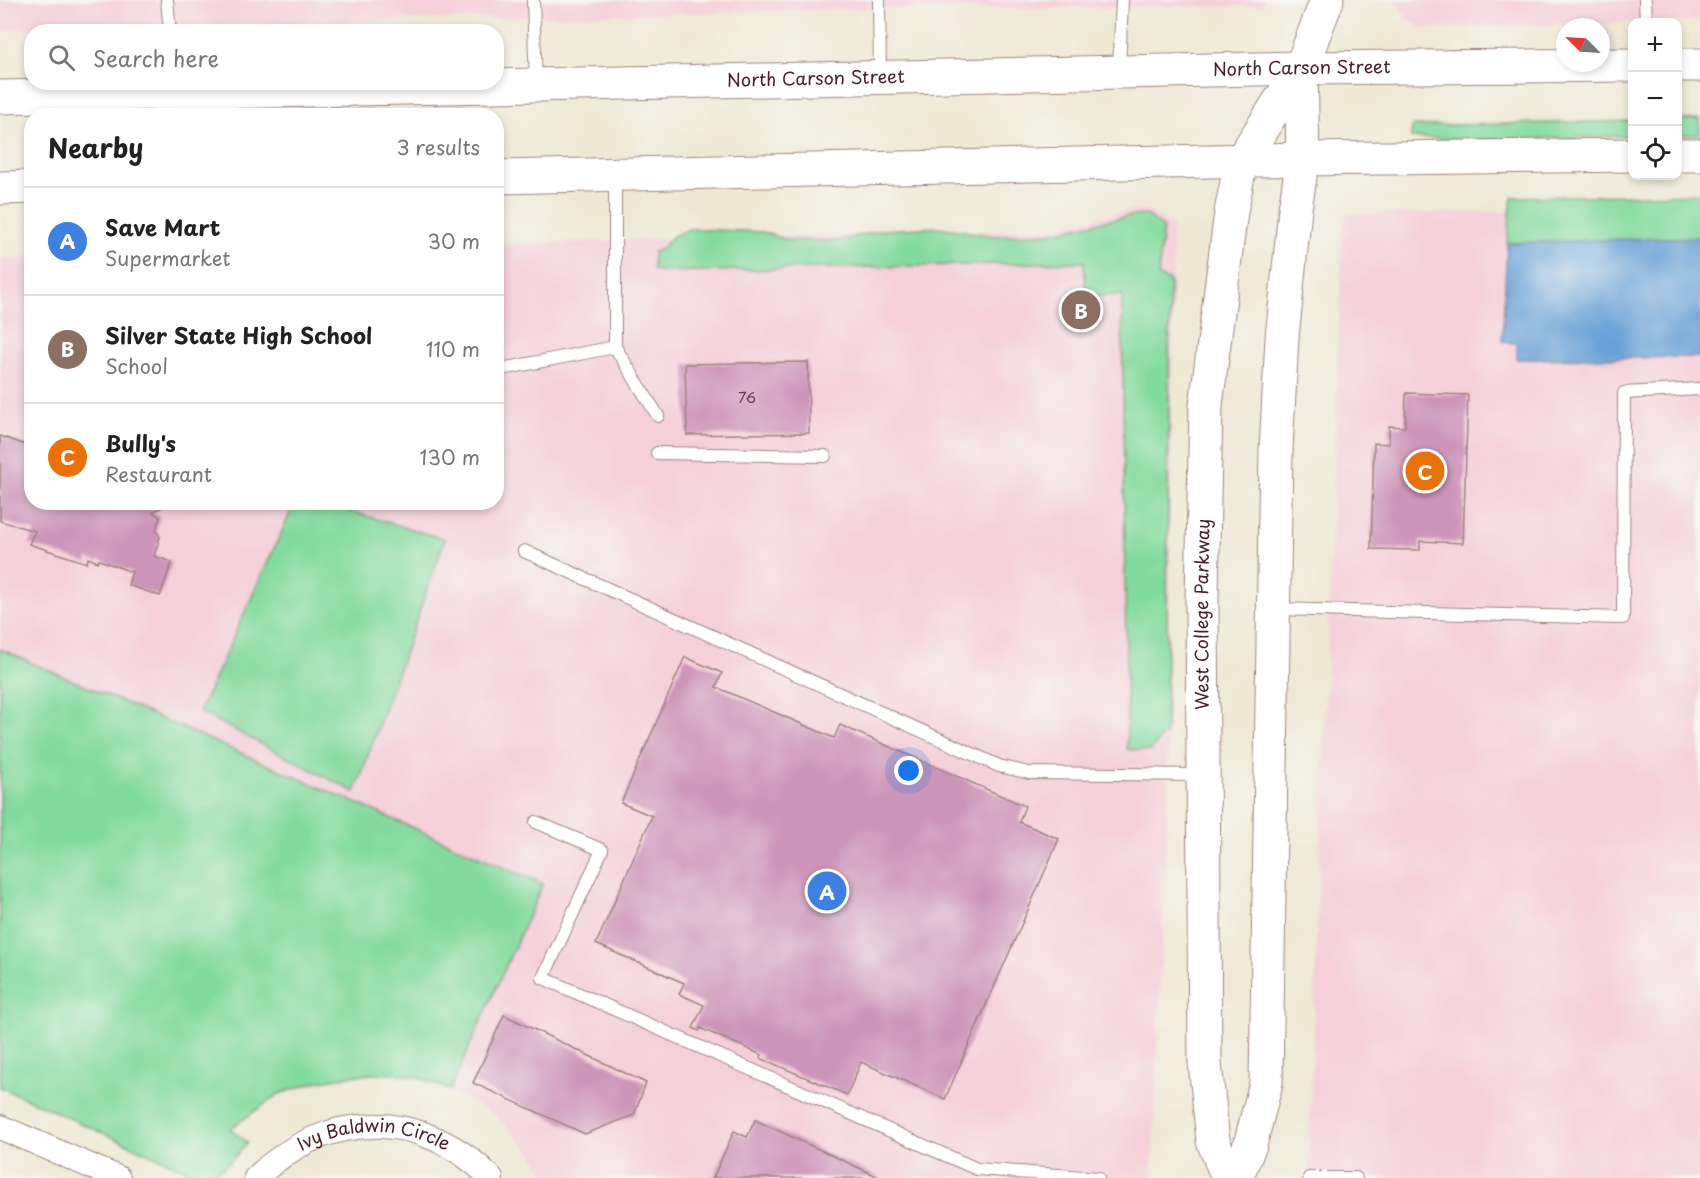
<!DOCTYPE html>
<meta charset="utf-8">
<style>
body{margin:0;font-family:"Playpen Sans",sans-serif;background:#f6f6f6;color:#222}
.controls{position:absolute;right:18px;top:18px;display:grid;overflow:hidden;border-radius:12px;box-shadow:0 3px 9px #0003}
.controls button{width:54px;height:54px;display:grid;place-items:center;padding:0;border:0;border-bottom:2px solid #e0e0e0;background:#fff;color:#222;font:30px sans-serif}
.compass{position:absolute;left:1556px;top:18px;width:54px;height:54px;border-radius:50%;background:#fff;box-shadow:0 3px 9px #0003;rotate:294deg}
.you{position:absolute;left:909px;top:771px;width:21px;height:21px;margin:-15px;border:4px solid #fff;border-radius:50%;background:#1a73e8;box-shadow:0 0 0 9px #1a73e833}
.badge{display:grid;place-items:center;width:39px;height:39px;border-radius:50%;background:#c8321e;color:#fff;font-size:20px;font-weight:700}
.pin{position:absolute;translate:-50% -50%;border:3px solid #fff;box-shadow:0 2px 6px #0006}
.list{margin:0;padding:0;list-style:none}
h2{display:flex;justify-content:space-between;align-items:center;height:78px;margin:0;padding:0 24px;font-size:26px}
h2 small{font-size:20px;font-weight:400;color:#767676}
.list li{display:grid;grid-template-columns:39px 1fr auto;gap:18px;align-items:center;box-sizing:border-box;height:108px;padding:0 24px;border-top:2px solid #e0e0e0}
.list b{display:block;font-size:22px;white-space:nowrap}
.list p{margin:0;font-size:20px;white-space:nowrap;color:#767676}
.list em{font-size:20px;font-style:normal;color:#767676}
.icon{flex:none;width:33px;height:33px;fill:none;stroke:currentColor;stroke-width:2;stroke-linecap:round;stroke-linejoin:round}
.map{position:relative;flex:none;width:1700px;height:1178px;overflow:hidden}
.search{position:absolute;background:#fff;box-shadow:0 3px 9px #0003;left:24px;top:24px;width:480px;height:66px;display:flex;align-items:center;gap:15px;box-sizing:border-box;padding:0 21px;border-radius:24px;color:#767676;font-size:22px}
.panel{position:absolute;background:#fff;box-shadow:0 3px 9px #0003;left:24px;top:108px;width:480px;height:402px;border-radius:24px}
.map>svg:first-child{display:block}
</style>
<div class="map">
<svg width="1700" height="1178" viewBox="0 0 1700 1178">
<rect width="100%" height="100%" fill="#f6f6f2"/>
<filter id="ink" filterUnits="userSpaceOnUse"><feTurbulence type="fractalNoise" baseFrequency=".0167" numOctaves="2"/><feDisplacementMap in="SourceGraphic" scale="12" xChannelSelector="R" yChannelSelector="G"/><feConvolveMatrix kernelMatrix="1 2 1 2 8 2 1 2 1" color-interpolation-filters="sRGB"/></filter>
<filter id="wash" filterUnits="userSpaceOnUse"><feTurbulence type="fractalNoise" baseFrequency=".008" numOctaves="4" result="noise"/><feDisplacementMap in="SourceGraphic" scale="24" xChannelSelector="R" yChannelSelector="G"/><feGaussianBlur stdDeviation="1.35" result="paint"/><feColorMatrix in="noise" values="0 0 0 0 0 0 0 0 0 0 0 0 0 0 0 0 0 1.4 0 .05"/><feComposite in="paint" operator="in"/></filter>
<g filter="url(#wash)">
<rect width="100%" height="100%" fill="#efe9d4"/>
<g fill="#f5cfd9">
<polygon points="0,0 1265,0 1263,6 855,9 0,30"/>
<polygon points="1394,0 1700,0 1700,21 1422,28 1409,21"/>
<polygon points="1700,209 1700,1178 1308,1178 1343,214"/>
<polygon points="1128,210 1148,210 1172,226 1173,307 1167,827 1152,1178 549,1178 530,1151 495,1115 450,1090 542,884 0,649 0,258 31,257 32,502 496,502 497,244 1051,229"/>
</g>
<g fill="#83da9e" stroke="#667c64" stroke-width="1.5">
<polygon points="1700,119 1700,135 1678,135 1678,120"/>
<polygon points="1632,121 1632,136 1485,140 1411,138 1412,126"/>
<polygon points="1700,194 1700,237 1507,243 1512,197"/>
<polygon points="1146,215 1163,227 1158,276 1170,281 1166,732 1150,751 1127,749 1122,295 1086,296 1084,262 662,272 653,270 653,252 660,250 673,236 689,229 763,232 788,240 837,241 881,230 939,227 995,236 1049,233 1128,216"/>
<polygon points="295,503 322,503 445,539 355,792 199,712"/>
<path d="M0,649L543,884L450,1090L417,1077L383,1073L349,1076L316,1082L279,1094L230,1129L248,1143C228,1163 221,1178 190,1172L0,1087Z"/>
</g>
<polygon fill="#69a1d7" stroke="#5a6081" stroke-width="1.5" points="1700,237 1700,357 1517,359 1517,344 1502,341 1507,243"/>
<g id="blocks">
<g fill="#cd95b9">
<polygon points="808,362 809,433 687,435 685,364"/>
<polygon points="1406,393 1468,395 1463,543 1420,541 1420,550 1371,549 1374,443 1389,444 1389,426 1405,427"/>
<polygon points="0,436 32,447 32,502 171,502 153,512 160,517 156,530 160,537 154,556 172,562 160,596 128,585 132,572 99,560 98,562 88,558 87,563 29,544 35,531 0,521"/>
<polygon points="685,657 722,673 716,687 834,738 840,725 1025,806 1019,822 1059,839 945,1099 861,1062 847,1095 760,1058 762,1055 700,1028 699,1031 693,1028 704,1005 679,994 684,983 596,944 652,816 621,803"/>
<polygon points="504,1015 646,1083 634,1115 585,1134 473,1083"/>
<polygon points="755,1120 881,1178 713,1178 734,1131 747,1137"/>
</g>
</g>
</g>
<g filter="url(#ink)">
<use href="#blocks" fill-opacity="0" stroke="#9c8480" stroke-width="1.5"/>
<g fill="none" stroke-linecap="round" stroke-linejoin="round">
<defs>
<g id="lane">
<polyline points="167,0 170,32"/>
<polyline points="533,0 536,84"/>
<polyline points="879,0 880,76"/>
<polyline points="1645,0 1646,22"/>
<polyline points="1119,71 1122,0"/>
<polyline points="615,176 615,347 658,416"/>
<polyline points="496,370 615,347"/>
<polyline points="657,453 825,456"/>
<polyline points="524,551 999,766 1029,773 1201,775"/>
<polyline points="1275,609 1623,618 1624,393 1700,389"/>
<polyline points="536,822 602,850 543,978 977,1169 1098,1178"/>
<polyline points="1309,1178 1356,1178"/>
</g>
<g id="street">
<polyline points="0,1127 118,1178"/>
<path id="s1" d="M256,1178C326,1109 422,1108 491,1178"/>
</g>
<g id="secondary">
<path id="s2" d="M1228,1178L1213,1141L1205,1063L1202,599L1206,405L1231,212L1241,161L1301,68L1327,0"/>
<polyline points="1236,1178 1250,1145 1266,1083 1276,450 1282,338 1295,209 1303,159 1301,68"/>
</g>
<g id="primary">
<polyline points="1678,65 1700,65"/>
<path id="s3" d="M0,97L1301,68L1632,65"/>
<polyline points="1678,155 1700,155"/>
<polyline points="496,177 1303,159 1632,155"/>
<polyline points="0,188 32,187"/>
</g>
</defs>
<use href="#lane" stroke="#9c8480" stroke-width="14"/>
<use href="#street" stroke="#9c8480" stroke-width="26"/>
<use href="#secondary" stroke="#9c8480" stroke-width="35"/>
<use href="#primary" stroke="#9c8480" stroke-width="35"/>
<use href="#lane" stroke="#fff" stroke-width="12"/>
<use href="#street" stroke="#fff" stroke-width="24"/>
<use href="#secondary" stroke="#fff" stroke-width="33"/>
<use href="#primary" stroke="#fff" stroke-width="33"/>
</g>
</g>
<g text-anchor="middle" stroke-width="4.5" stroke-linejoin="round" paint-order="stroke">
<g font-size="15" fill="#6b3c4e">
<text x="747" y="403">76</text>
</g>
<g font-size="18" fill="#4a1f2b" stroke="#f6f6f2">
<text dy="6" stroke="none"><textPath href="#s3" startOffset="1302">North Carson Street</textPath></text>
<text dy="6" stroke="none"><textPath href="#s3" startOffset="816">North Carson Street</textPath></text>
<text dy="6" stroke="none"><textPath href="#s2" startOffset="567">West College Parkway</textPath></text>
<text dy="6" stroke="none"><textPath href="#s1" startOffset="132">Ivy Baldwin Circle</textPath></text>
</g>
</g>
</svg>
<div class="controls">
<button>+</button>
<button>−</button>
<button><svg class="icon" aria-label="locate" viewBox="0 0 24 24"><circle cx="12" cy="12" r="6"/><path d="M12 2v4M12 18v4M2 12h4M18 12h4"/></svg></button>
</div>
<svg class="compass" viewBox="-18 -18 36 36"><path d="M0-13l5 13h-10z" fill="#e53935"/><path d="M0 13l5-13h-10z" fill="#767676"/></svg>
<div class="you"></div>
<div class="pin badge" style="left:827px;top:891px;background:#3f7fe0">A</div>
<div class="pin badge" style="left:1081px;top:310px;background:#8d6e63">B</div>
<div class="pin badge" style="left:1425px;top:471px;background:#e8710a">C</div>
<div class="search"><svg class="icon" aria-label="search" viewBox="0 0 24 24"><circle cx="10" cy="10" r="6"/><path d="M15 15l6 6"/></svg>Search here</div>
<section class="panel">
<h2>Nearby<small>3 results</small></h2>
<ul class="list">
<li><span class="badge" style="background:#3f7fe0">A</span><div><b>Save Mart</b><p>Supermarket</p></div><em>30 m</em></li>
<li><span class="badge" style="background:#8d6e63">B</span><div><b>Silver State High School</b><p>School</p></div><em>110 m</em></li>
<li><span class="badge" style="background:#e8710a">C</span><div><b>Bully's</b><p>Restaurant</p></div><em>130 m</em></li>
</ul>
</section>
</div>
